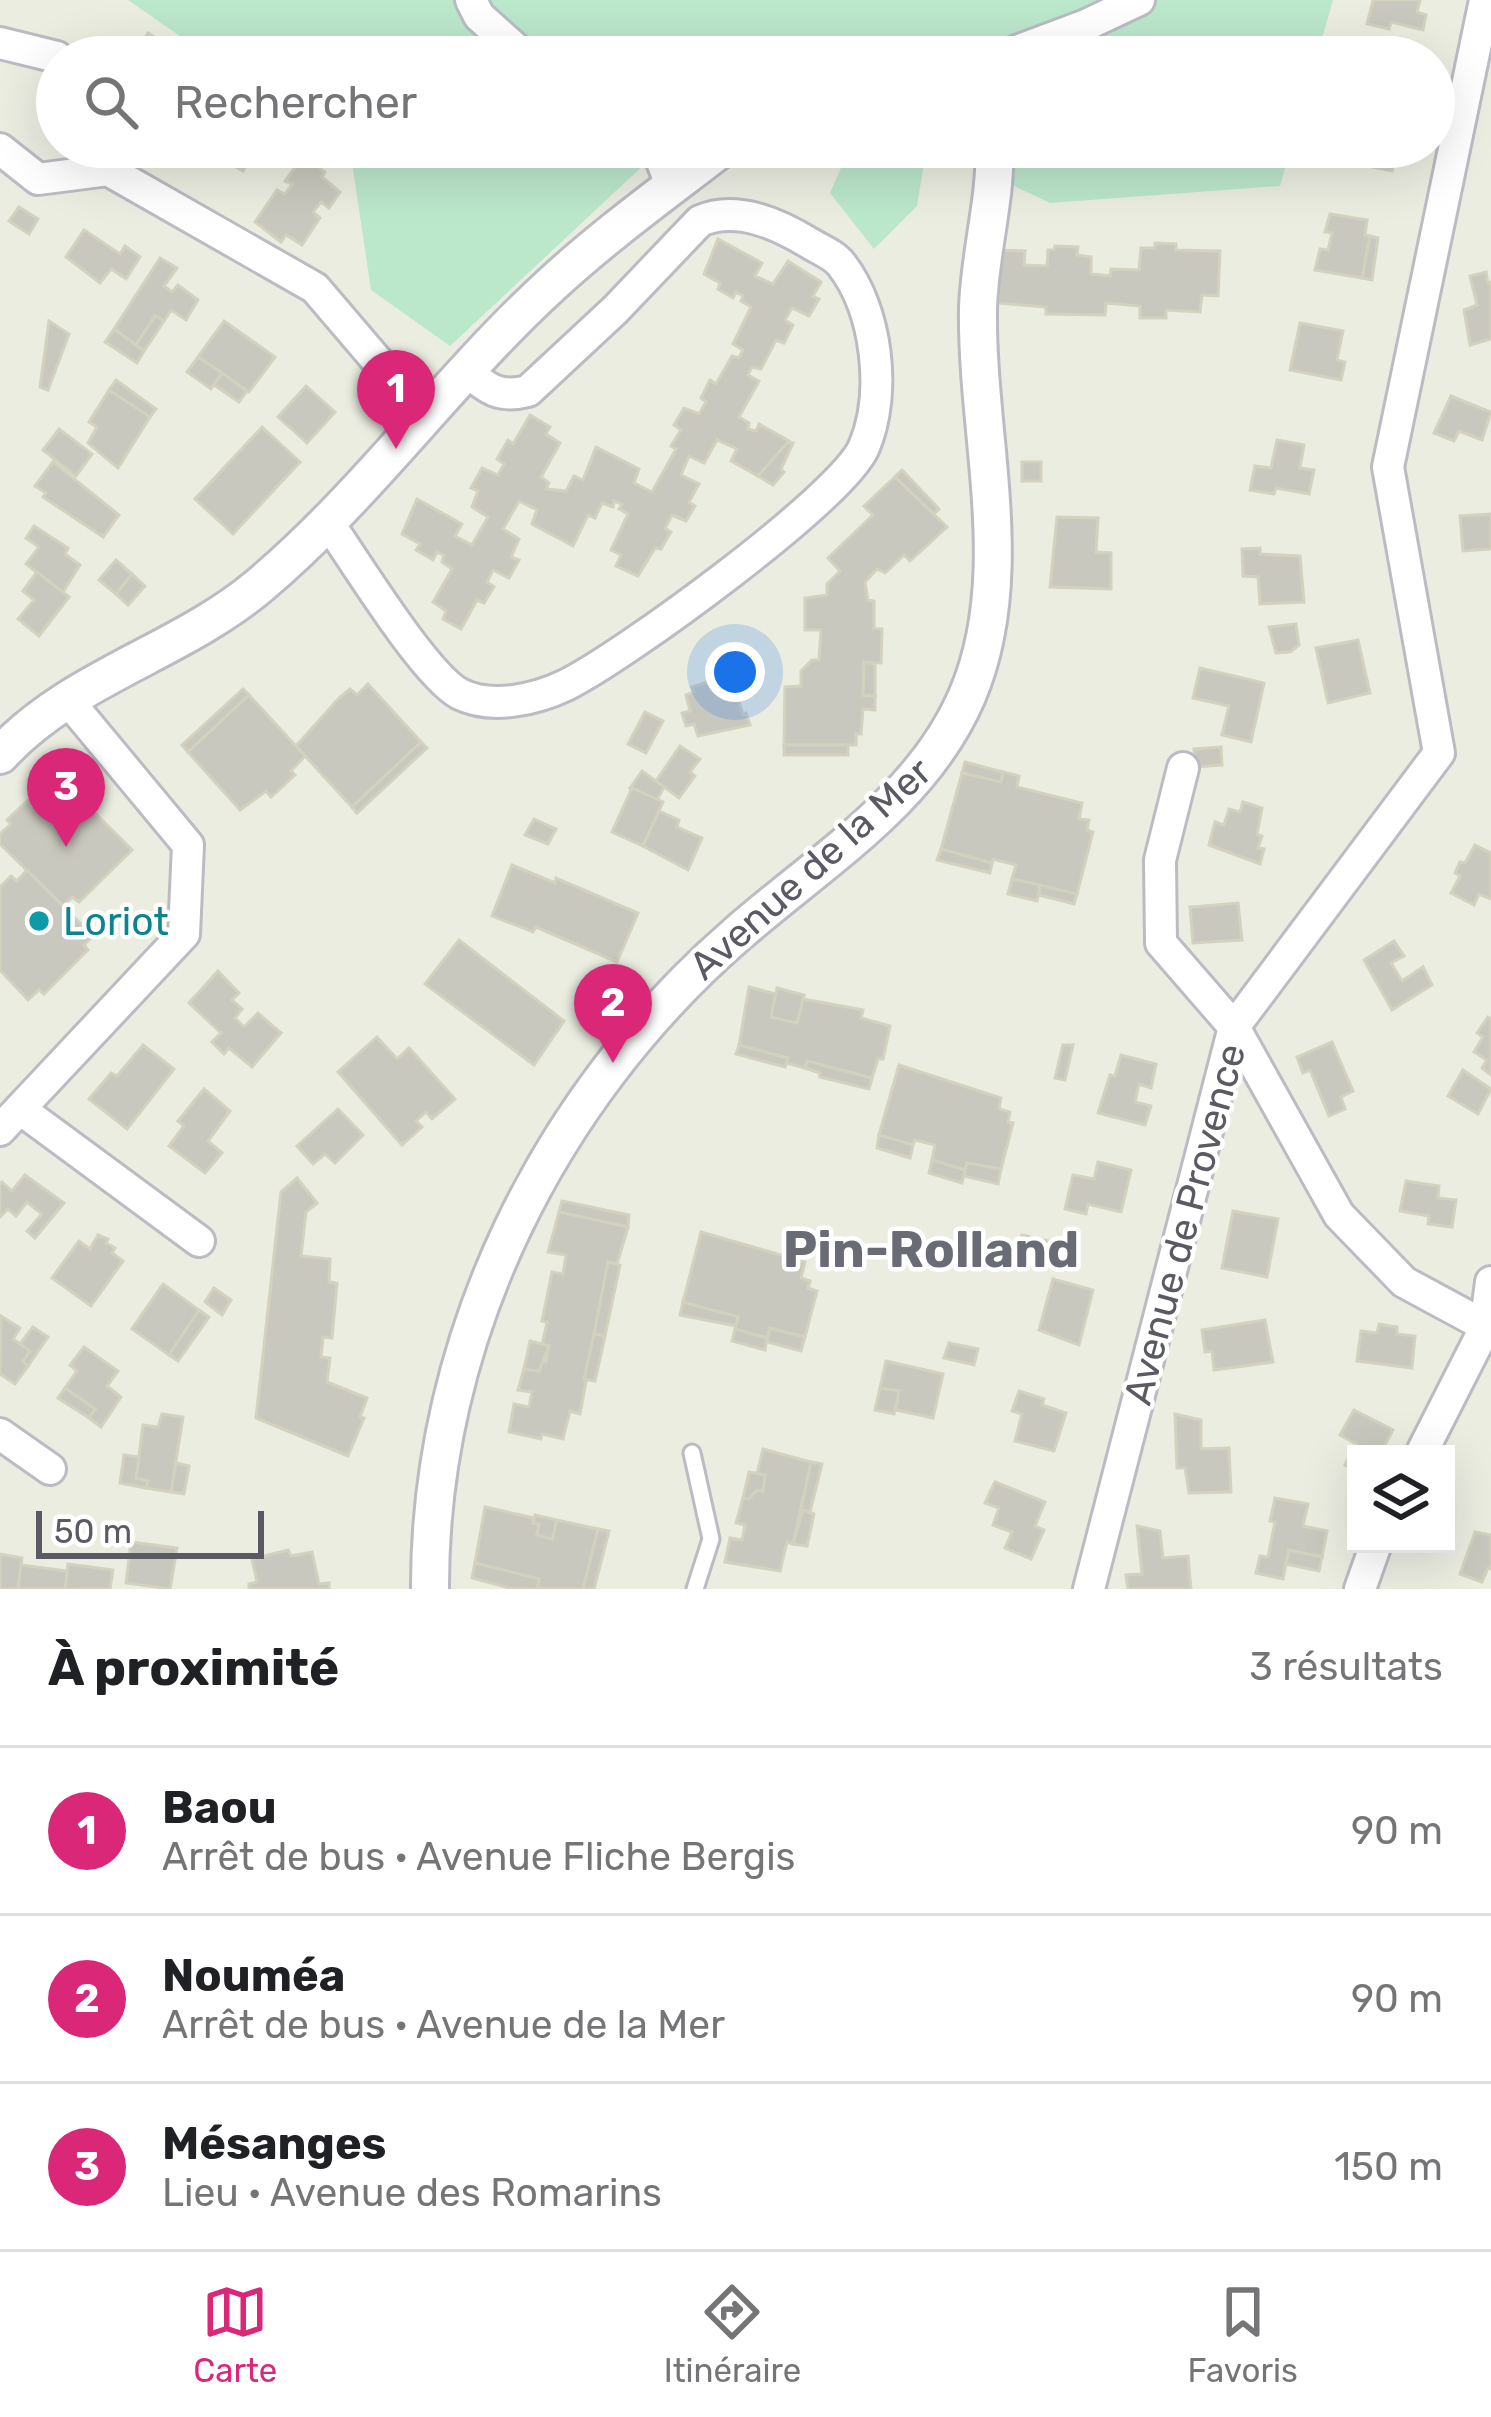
<!DOCTYPE html>
<html lang="fr">
<meta charset="utf-8">
<style>
body{margin:0;font-family:Rubik,sans-serif;background:#f2f2f2;color:#202124}
.controls{position:absolute;right:36px;bottom:36px;display:grid;overflow:hidden;border-radius:0px;box-shadow:0 12px 48px #0002}
.controls button{width:108px;height:108px;display:grid;place-items:center;padding:0;border:0;border-bottom:3px solid #e0e0e0;background:#fff;color:#202124;font:60px sans-serif}
.scale{position:absolute;left:36px;bottom:30px;width:228px;box-sizing:border-box;padding-left:12px;border:6px solid #595a63;border-top:0;font-size:33px;line-height:42px;white-space:nowrap;color:#595a63;-webkit-text-stroke:9px #fff;paint-order:stroke}
.you{position:absolute;left:735px;top:672px;width:42px;height:42px;margin:-30px;border:9px solid #fff;border-radius:50%;background:#1a73e8;box-shadow:0 0 0 18px #1a73e833}
.badge{display:grid;place-items:center;width:78px;height:78px;border-radius:50%;background:#db2777;color:#fff;font-size:39px;font-weight:700}
.pin{position:absolute;translate:-50% -99px;filter:drop-shadow(0 3px 6px #0008)}
.pin::after{content:'';position:absolute;top:63px;width:42px;height:36px;background:inherit;clip-path:polygon(0 0,100% 0,50% 100%)}
.list{margin:0;padding:0;list-style:none}
h2{display:flex;justify-content:space-between;align-items:center;height:156px;margin:0;padding:0 48px;font-size:51px}
h2 small{font-size:39px;font-weight:400;color:#757577}
.list li{display:grid;grid-template-columns:78px 1fr auto;gap:36px;align-items:center;box-sizing:border-box;height:168px;padding:0 48px;border-top:3px solid #e0e0e0}
.list b{display:block;font-size:45px;white-space:nowrap}
.list p{margin:0;font-size:39px;white-space:nowrap;color:#757577}
.list em{font-size:39px;font-style:normal;color:#757577}
.icon{flex:none;width:66px;height:66px;fill:none;stroke:currentColor;stroke-width:2;stroke-linecap:round;stroke-linejoin:round}
.map{position:relative;flex:none;width:1491px;height:1589px;overflow:hidden}
.search{position:absolute;background:#fff;box-shadow:0 12px 48px #0002;left:36px;right:36px;top:36px;height:132px;display:flex;align-items:center;gap:30px;box-sizing:border-box;padding:0 42px;border-radius:66px;color:#757577;font-size:45px}
.sheet{height:660px;background:#fff}
nav{display:flex;justify-content:space-around;align-items:center;box-sizing:border-box;height:168px;border-top:3px solid #e0e0e0;background:#fff;font-size:33px;color:#757577}
nav a{display:grid;justify-items:center;gap:6px}
nav .on{color:#db2777}
.map>svg:first-child{display:block}
</style>
<div class="map">
<svg width="1491" height="1589" viewBox="0 0 1491 1589">
<rect width="100%" height="100%" fill="#ecede1"/>
<g fill="#bbe7cb">
<polygon points="128,0 1333,0 1317,57 210,57"/>
<polygon points="339,147 663,147 450,346 371,290 351,156"/>
<polygon points="850,147 1291,147 1280,186 1050,203 938,150 938,155 924,163 917,206 874,249 830,193"/>
</g>
<g fill="#c8c8be" stroke="#d2d2bf" stroke-width="3">
<polygon points="1373,0 1420,0 1417,12 1426,15 1423,30 1391,22 1389,29 1367,24"/>
<polygon points="148,33 184,57 132,57"/>
<polygon points="202,147 231,147 251,159 243,171"/>
<polygon points="1356,147 1391,147 1395,150 1392,171 1353,163"/>
<polygon points="303,156 325,172 322,177 340,192 329,208 321,202 313,212 320,218 302,245 286,235 281,242 255,222 277,190 285,194 292,184 285,181"/>
<polygon points="19,207 38,219 29,234 9,221"/>
<polygon points="1330,214 1367,220 1365,235 1370,236 1362,278 1315,270 1320,249 1328,250 1332,233 1325,232"/>
<polygon points="84,230 120,254 125,246 140,257 126,279 111,269 100,283 66,257"/>
<polygon points="1370,236 1378,238 1372,280 1362,278"/>
<polygon points="718,239 762,263 755,276 773,284 788,261 821,282 813,296 819,299 809,316 792,308 785,320 793,325 784,343 776,340 761,369 752,367 748,375 759,381 739,417 749,423 748,429 756,431 759,424 789,441 758,476 731,461 737,449 717,440 704,463 689,456 681,475 699,484 689,502 695,506 686,521 672,515 665,528 671,532 661,549 655,548 638,576 616,566 621,555 611,550 628,514 619,509 622,504 614,501 613,507 602,503 595,518 588,515 573,546 532,524 537,510 519,501 503,529 519,539 511,557 519,560 509,578 493,570 487,582 494,587 484,603 477,600 461,629 443,619 446,611 433,602 452,569 442,562 444,555 437,552 433,560 416,550 420,544 402,534 417,499 462,524 455,536 472,545 488,517 472,507 478,491 471,488 482,468 498,475 504,464 497,459 508,440 513,444 530,415 550,427 546,434 560,443 541,477 549,483 546,489 566,491 574,476 583,480 596,447 639,469 634,483 652,492 676,449 671,446 681,430 674,425 684,408 699,414 706,402 701,398 710,380 716,384 732,356 739,358 743,350 733,344 751,307 741,301 743,296 736,292 733,298 718,289 720,283 704,274"/>
<polygon points="1155,243 1176,244 1176,250 1220,251 1218,296 1202,295 1200,312 1166,310 1166,318 1140,318 1140,306 1106,303 1105,315 1046,314 1046,307 998,303 999,289 992,288 993,250 1025,251 1024,265 1047,266 1048,250 1054,250 1055,246 1078,247 1077,255 1091,257 1091,274 1110,276 1111,269 1139,270 1141,248 1155,248"/>
<polygon points="160,258 177,268 164,286 172,292 178,285 198,300 186,320 171,310 164,321 155,316 136,345 114,329"/>
<polygon points="1486,272 1488,283 1491,282 1491,339 1470,345 1464,310 1477,305 1470,276"/>
<polygon points="155,316 164,321 144,351 136,345"/>
<polygon points="49,321 69,334 48,390 40,387"/>
<polygon points="224,321 275,357 249,392 198,357"/>
<polygon points="1300,323 1343,331 1337,360 1345,362 1341,380 1290,370"/>
<polygon points="114,329 144,351 137,363 105,342"/>
<polygon points="198,357 222,373 211,389 187,372"/>
<polygon points="222,373 247,391 239,402 214,385"/>
<polygon points="116,380 156,409 150,417 109,390"/>
<polygon points="306,386 335,412 307,443 278,417"/>
<polygon points="109,390 150,417 118,468 88,443 97,427 89,422"/>
<polygon points="1451,396 1491,412 1482,440 1459,431 1454,441 1434,433"/>
<polygon points="262,427 300,462 233,534 195,499"/>
<polygon points="59,429 92,454 76,476 43,450"/>
<polygon points="1277,440 1304,445 1300,468 1314,470 1309,494 1276,488 1274,494 1250,490 1255,466 1271,468"/>
<polygon points="788,442 793,443 781,469 784,472 773,485 758,476"/>
<polygon points="53,462 119,515 103,537 43,497 46,493 35,486"/>
<rect x="1022" y="462" width="19" height="19"/>
<polygon points="902,470 939,509 933,514 895,477"/>
<polygon points="895,477 947,527 910,561 904,555 885,573 877,569 865,582 868,600 874,601 874,629 882,629 881,663 864,662 863,695 875,696 875,710 863,709 861,734 856,734 856,745 784,745 785,687 801,686 801,671 812,660 819,660 821,630 805,630 805,598 827,595 827,584 840,571 828,558 873,515 864,506"/>
<polygon points="1491,514 1491,549 1463,551 1460,516"/>
<polygon points="1057,517 1098,518 1096,552 1111,553 1111,589 1050,587"/>
<polygon points="34,526 68,548 65,554 80,565 63,592 26,564 39,547 26,538"/>
<polygon points="1260,548 1260,554 1300,556 1304,602 1260,604 1258,577 1243,576 1242,549"/>
<polygon points="116,560 132,574 116,594 99,580"/>
<polygon points="37,572 69,597 39,636 18,619 34,600 23,591"/>
<polygon points="132,574 145,586 128,605 116,594"/>
<polygon points="1296,624 1299,645 1290,652 1276,653 1269,627"/>
<polygon points="1358,640 1370,693 1328,703 1316,648"/>
<polygon points="864,662 875,664 875,696 863,695"/>
<polygon points="1200,668 1264,683 1251,742 1222,735 1229,706 1193,698"/>
<polygon points="731,675 743,715 746,713 750,725 698,736 694,724 686,726 682,713 690,711 686,695 694,692 692,687"/>
<polygon points="368,684 421,742 352,807 296,746 339,698 350,689 357,695"/>
<polygon points="243,689 249,695 188,752 182,745"/>
<polygon points="249,695 305,756 291,771 295,775 271,797 266,791 240,810 188,752"/>
<polygon points="645,712 663,721 646,753 628,744"/>
<polygon points="421,742 427,748 357,813 352,807"/>
<rect x="784" y="745" width="64" height="10"/>
<polygon points="680,746 700,759 690,772 695,776 679,798 656,781"/>
<polygon points="1221,747 1222,765 1195,767 1194,749"/>
<polygon points="965,762 1003,772 1001,782 962,773"/>
<polygon points="642,771 664,787 657,800 630,788"/>
<polygon points="1003,772 1019,776 1017,787 1082,803 1079,819 1089,820 1087,830 1093,832 1077,894 1012,879 1016,865 993,859 992,863 941,849 962,773 1001,782"/>
<polygon points="46,783 56,792 65,783 132,850 79,902 72,897 63,906 0,844 0,834 11,824 7,820"/>
<polygon points="632,788 663,802 643,846 612,832"/>
<polygon points="1243,802 1262,808 1257,834 1262,836 1258,848 1264,849 1260,864 1209,845 1215,822 1224,825 1229,809 1240,812"/>
<polygon points="659,811 679,820 677,827 702,838 688,870 643,846"/>
<polygon points="534,819 556,829 548,844 525,835"/>
<polygon points="1475,845 1491,853 1491,899 1479,894 1474,905 1451,893 1460,876 1455,873 1460,862 1465,863"/>
<polygon points="941,849 992,863 990,873 937,860"/>
<polygon points="512,865 555,883 556,878 638,913 617,962 536,927 533,932 492,916"/>
<polygon points="27,870 93,936 84,945 88,950 44,994 39,990 28,1000 0,970 0,887 11,876 17,881"/>
<polygon points="1012,879 1040,885 1037,901 1008,894"/>
<polygon points="1040,885 1077,894 1074,904 1039,895"/>
<polygon points="1238,903 1242,940 1193,943 1190,907"/>
<polygon points="459,940 564,1021 534,1065 425,984"/>
<polygon points="1394,941 1404,956 1391,963 1402,981 1423,967 1432,985 1392,1010 1364,960"/>
<polygon points="218,971 239,993 232,1000 242,1009 235,1018 244,1027 258,1013 281,1033 252,1067 229,1048 224,1054 212,1042 221,1033 189,1003"/>
<polygon points="749,987 776,994 771,1017 797,1023 803,999 863,1010 861,1018 890,1026 883,1059 878,1059 872,1078 807,1061 805,1068 786,1063 788,1058 739,1045"/>
<polygon points="777,988 804,995 797,1023 771,1017"/>
<polygon points="1488,1017 1491,1019 1491,1075 1482,1068 1487,1060 1474,1052 1483,1037 1477,1033"/>
<polygon points="377,1037 397,1059 409,1048 455,1099 432,1119 426,1112 416,1121 422,1127 402,1145 338,1072"/>
<polygon points="1332,1042 1353,1091 1341,1097 1345,1109 1329,1116 1310,1070 1303,1073 1297,1057"/>
<polygon points="143,1045 174,1069 127,1129 89,1099 111,1073 117,1076"/>
<polygon points="739,1045 788,1058 785,1067 736,1054"/>
<polygon points="1063,1045 1073,1045 1065,1080 1055,1078"/>
<polygon points="1121,1055 1156,1064 1151,1088 1139,1084 1135,1102 1151,1106 1145,1125 1098,1113 1110,1075 1115,1076"/>
<polygon points="807,1061 872,1078 869,1089 820,1077 820,1073 805,1068"/>
<polygon points="899,1065 1001,1098 999,1109 1010,1112 1008,1122 1013,1123 1001,1169 967,1163 965,1170 932,1160 935,1145 915,1140 913,1145 879,1135"/>
<polygon points="1463,1070 1491,1089 1478,1114 1448,1096"/>
<polygon points="204,1089 230,1111 208,1141 222,1153 205,1173 169,1146 184,1126 178,1121"/>
<polygon points="338,1109 363,1135 335,1163 325,1154 313,1164 297,1146"/>
<polygon points="879,1135 913,1145 910,1158 877,1148"/>
<polygon points="932,1160 965,1170 962,1183 929,1173"/>
<polygon points="1098,1162 1131,1170 1121,1212 1088,1204 1086,1214 1065,1209 1073,1175 1094,1179"/>
<polygon points="967,1163 1001,1169 998,1184 964,1176"/>
<polygon points="25,1175 64,1203 35,1238 27,1231 42,1214 27,1202 16,1216 8,1209 0,1217 0,1184 2,1182 12,1191"/>
<polygon points="297,1178 317,1203 306,1212 301,1256 330,1259 329,1282 337,1283 332,1338 323,1337 321,1357 330,1358 327,1382 367,1398 360,1417 364,1418 348,1456 256,1418 281,1192"/>
<polygon points="1406,1181 1439,1186 1438,1198 1456,1200 1452,1227 1428,1224 1429,1216 1400,1211"/>
<polygon points="562,1201 629,1215 628,1227 559,1212"/>
<polygon points="1233,1211 1278,1219 1267,1277 1222,1268"/>
<polygon points="559,1212 628,1227 617,1264 608,1262 580,1414 570,1411 563,1439 542,1434 541,1439 509,1432 514,1404 529,1407 532,1392 518,1390 524,1369 539,1371 541,1361 546,1362 549,1346 542,1345 547,1322 542,1321 552,1272 563,1274 566,1255 548,1252"/>
<polygon points="701,1232 805,1262 801,1278 810,1281 808,1288 817,1291 805,1337 770,1328 767,1338 735,1329 738,1317 683,1302"/>
<polygon points="98,1235 108,1239 106,1243 115,1248 112,1253 123,1261 91,1306 52,1278 79,1241 90,1249"/>
<polygon points="1022,1235 1052,1242 1050,1254 1019,1246"/>
<polygon points="608,1262 620,1265 605,1336 594,1334"/>
<polygon points="1053,1279 1093,1290 1079,1345 1039,1330"/>
<polygon points="163,1284 199,1310 169,1355 132,1329"/>
<polygon points="214,1288 231,1300 222,1315 205,1302"/>
<polygon points="683,1302 738,1317 736,1326 680,1315"/>
<polygon points="199,1310 209,1317 178,1361 169,1355"/>
<polygon points="1,1316 20,1328 13,1339 30,1351 23,1361 28,1366 15,1384 0,1374"/>
<polygon points="1265,1320 1273,1362 1214,1370 1212,1351 1205,1352 1202,1330"/>
<polygon points="1379,1324 1397,1327 1397,1334 1415,1336 1412,1368 1357,1361 1361,1331 1377,1333"/>
<polygon points="33,1327 48,1337 28,1366 23,1361 30,1351 20,1344"/>
<polygon points="770,1328 805,1337 801,1351 767,1342"/>
<polygon points="735,1329 767,1338 765,1350 732,1341"/>
<polygon points="594,1334 605,1336 595,1381 584,1379"/>
<polygon points="530,1341 549,1346 539,1371 524,1369"/>
<polygon points="949,1343 978,1349 974,1365 944,1358"/>
<polygon points="84,1347 118,1371 107,1386 121,1397 101,1427 89,1418 95,1409 65,1388 77,1371 70,1365"/>
<polygon points="886,1361 943,1374 933,1418 896,1410 899,1391 880,1388"/>
<polygon points="65,1388 95,1409 89,1418 58,1398"/>
<polygon points="880,1388 899,1391 894,1414 875,1410"/>
<polygon points="1019,1391 1044,1399 1042,1405 1066,1413 1054,1451 1015,1441 1022,1414 1012,1411"/>
<polygon points="1354,1410 1393,1430 1380,1454 1356,1454 1356,1472 1345,1465 1356,1444 1340,1435"/>
<polygon points="162,1414 183,1417 171,1492 146,1488 148,1481 136,1478 143,1425 158,1427"/>
<polygon points="1175,1414 1201,1420 1201,1449 1229,1448 1231,1492 1189,1493 1185,1468 1177,1468"/>
<polygon points="763,1449 811,1462 793,1544 787,1542 780,1571 725,1562 730,1538 742,1540 745,1525 736,1523 743,1498 749,1499 757,1490 763,1491 765,1475 757,1474"/>
<polygon points="124,1455 139,1457 136,1478 148,1481 146,1488 120,1483"/>
<polygon points="811,1462 822,1464 810,1512 801,1510"/>
<polygon points="176,1463 189,1466 184,1494 171,1492"/>
<polygon points="749,1472 765,1475 763,1491 757,1490 749,1499 743,1498"/>
<polygon points="995,1482 1045,1502 1035,1526 1044,1530 1031,1559 1005,1548 1012,1532 993,1525 999,1508 985,1503"/>
<polygon points="1275,1498 1308,1504 1303,1526 1327,1531 1322,1557 1289,1550 1283,1579 1256,1573 1260,1556 1268,1557 1275,1522 1270,1521"/>
<polygon points="485,1507 534,1518 533,1523 539,1524 537,1535 552,1539 557,1520 598,1529 583,1589 544,1589 537,1587 539,1579 475,1563"/>
<polygon points="803,1510 814,1514 807,1546 793,1544"/>
<polygon points="535,1515 557,1520 552,1539 537,1535 539,1524 533,1523"/>
<polygon points="1137,1526 1160,1531 1163,1558 1188,1556 1191,1589 1128,1589 1126,1575 1142,1574"/>
<polygon points="598,1529 609,1531 594,1589 583,1589"/>
<polygon points="1475,1532 1491,1535 1491,1569 1488,1568 1482,1582 1460,1574"/>
<polygon points="131,1542 177,1548 170,1589 126,1583"/>
<polygon points="288,1550 291,1556 312,1552 319,1584 329,1583 329,1589 249,1589 249,1584 257,1582 252,1559"/>
<polygon points="1289,1550 1322,1557 1319,1571 1286,1564"/>
<polygon points="0,1554 22,1558 18,1589 0,1589"/>
<polygon points="475,1563 539,1579 537,1589 513,1589 472,1578"/>
<polygon points="68,1564 113,1570 110,1589 65,1589"/>
<polygon points="21,1565 67,1571 65,1589 18,1589"/>
</g>
<g fill="none" stroke-linecap="round" stroke-linejoin="round">
<defs>
<polyline id="service" points="692,1453 711,1539 695,1589"/>
<g id="minor">
<polyline points="471,0 479,16 525,57"/>
<polyline points="0,43 57,57"/>
<polyline points="1001,57 1086,25 1139,0"/>
<polyline points="656,147 672,187"/>
<polyline points="0,149 38,179 108,170 315,288 426,418"/>
<path d="M327,521C354,559 424,675 460,694C492,710 537,699 566,685C623,657 842,498 864,447C887,393 877,310 841,264C834,255 821,250 811,244C778,224 737,205 700,221L615,310L528,391C500,398 488,390 467,371"/>
<polyline points="1183,768 1160,860 1161,943 1234,1027 1339,1215 1404,1282 1491,1329"/>
<polyline points="20,1109 199,1241"/>
<polyline points="0,1130 184,934 188,845 66,698"/>
<polyline points="0,1434 50,1469"/>
<polyline points="1421,1454 1485,1328 1491,1282"/>
<polyline points="1089,1589 1234,1027 1439,753 1388,467 1485,0"/>
<polyline points="1360,1589 1376,1544"/>
</g>
<g id="tertiary">
<polyline points="874,57 908,57"/>
<polyline points="1003,57 1014,57"/>
<path d="M0,755C72,677 179,653 259,586C366,496 448,379 552,284C605,235 665,192 723,147"/>
<path d="M430,1589C429,1339 548,1098 736,935C819,862 922,801 967,696C1019,575 976,436 978,309C979,256 997,195 994,147"/>
</g>
</defs>
<use href="#service" stroke="#bbbcc3" stroke-width="21"/>
<use href="#minor" stroke="#bbbcc3" stroke-width="36"/>
<use href="#tertiary" stroke="#bbbcc3" stroke-width="42"/>
<use href="#service" stroke="#fff" stroke-width="15"/>
<use href="#minor" stroke="#fff" stroke-width="30"/>
<use href="#tertiary" stroke="#fff" stroke-width="36"/>
</g>
<circle fill="#0f9aa8" stroke="#fff" stroke-width="4.5" cx="39" cy="921" r="12"/>
<g text-anchor="middle" stroke-width="9" stroke-linejoin="round" paint-order="stroke">
<g font-size="39" fill="#595a63" stroke="#fff">
<text transform="translate(810 868) rotate(-42)" y="14">Avenue de la Mer</text>
<text transform="translate(1184 1224) rotate(-75)" y="14">Avenue de Provence</text>
</g>
<g font-size="39" fill="#0d838f" stroke="#fff" text-anchor="start">
<text x="63" y="935">Loriot</text>
</g>
<g font-size="51" font-weight="bold" fill="#6a6c75" stroke="#fff">
<text x="931" y="1267">Pin-Rolland</text>
</g>
</g>
</svg>
<div class="controls">
<button><svg class="icon" aria-label="layers" viewBox="0 0 24 24"><path d="M12 4l9 5-9 5-9-5zM3 14l9 5 9-5"/></svg></button>
</div>
<div class="scale">50 m</div>
<div class="you"></div>
<div class="pin badge" style="left:396px;top:449px">1</div>
<div class="pin badge" style="left:613px;top:1063px">2</div>
<div class="pin badge" style="left:66px;top:847px">3</div>
<div class="search"><svg class="icon" aria-label="search" viewBox="0 0 24 24"><circle cx="10" cy="10" r="6"/><path d="M15 15l6 6"/></svg>Rechercher</div>
</div>
<section class="sheet">
<h2>À proximité<small>3 résultats</small></h2>
<ul class="list">
<li><span class="badge">1</span><div><b>Baou</b><p>Arrêt de bus · Avenue Fliche Bergis</p></div><em>90 m</em></li>
<li><span class="badge">2</span><div><b>Nouméa</b><p>Arrêt de bus · Avenue de la Mer</p></div><em>90 m</em></li>
<li><span class="badge">3</span><div><b>Mésanges</b><p>Lieu · Avenue des Romarins</p></div><em>150 m</em></li>
</ul>
</section>
<nav>
<a class="on"><svg class="icon" aria-label="map" viewBox="0 0 24 24"><path d="M3 6l6-2 6 2 6-2v14l-6 2-6-2-6 2zM9 4v14M15 6v14"/></svg>Carte</a>
<a><svg class="icon" aria-label="directions" viewBox="0 0 24 24"><path d="M12 3l9 9-9 9-9-9zM9 14v-3h6M13 9l2 2-2 2"/></svg>Itinéraire</a>
<a><svg class="icon" aria-label="saved" viewBox="0 0 24 24"><path d="M7 4h10v16l-5-4-5 4z"/></svg>Favoris</a>
</nav>
